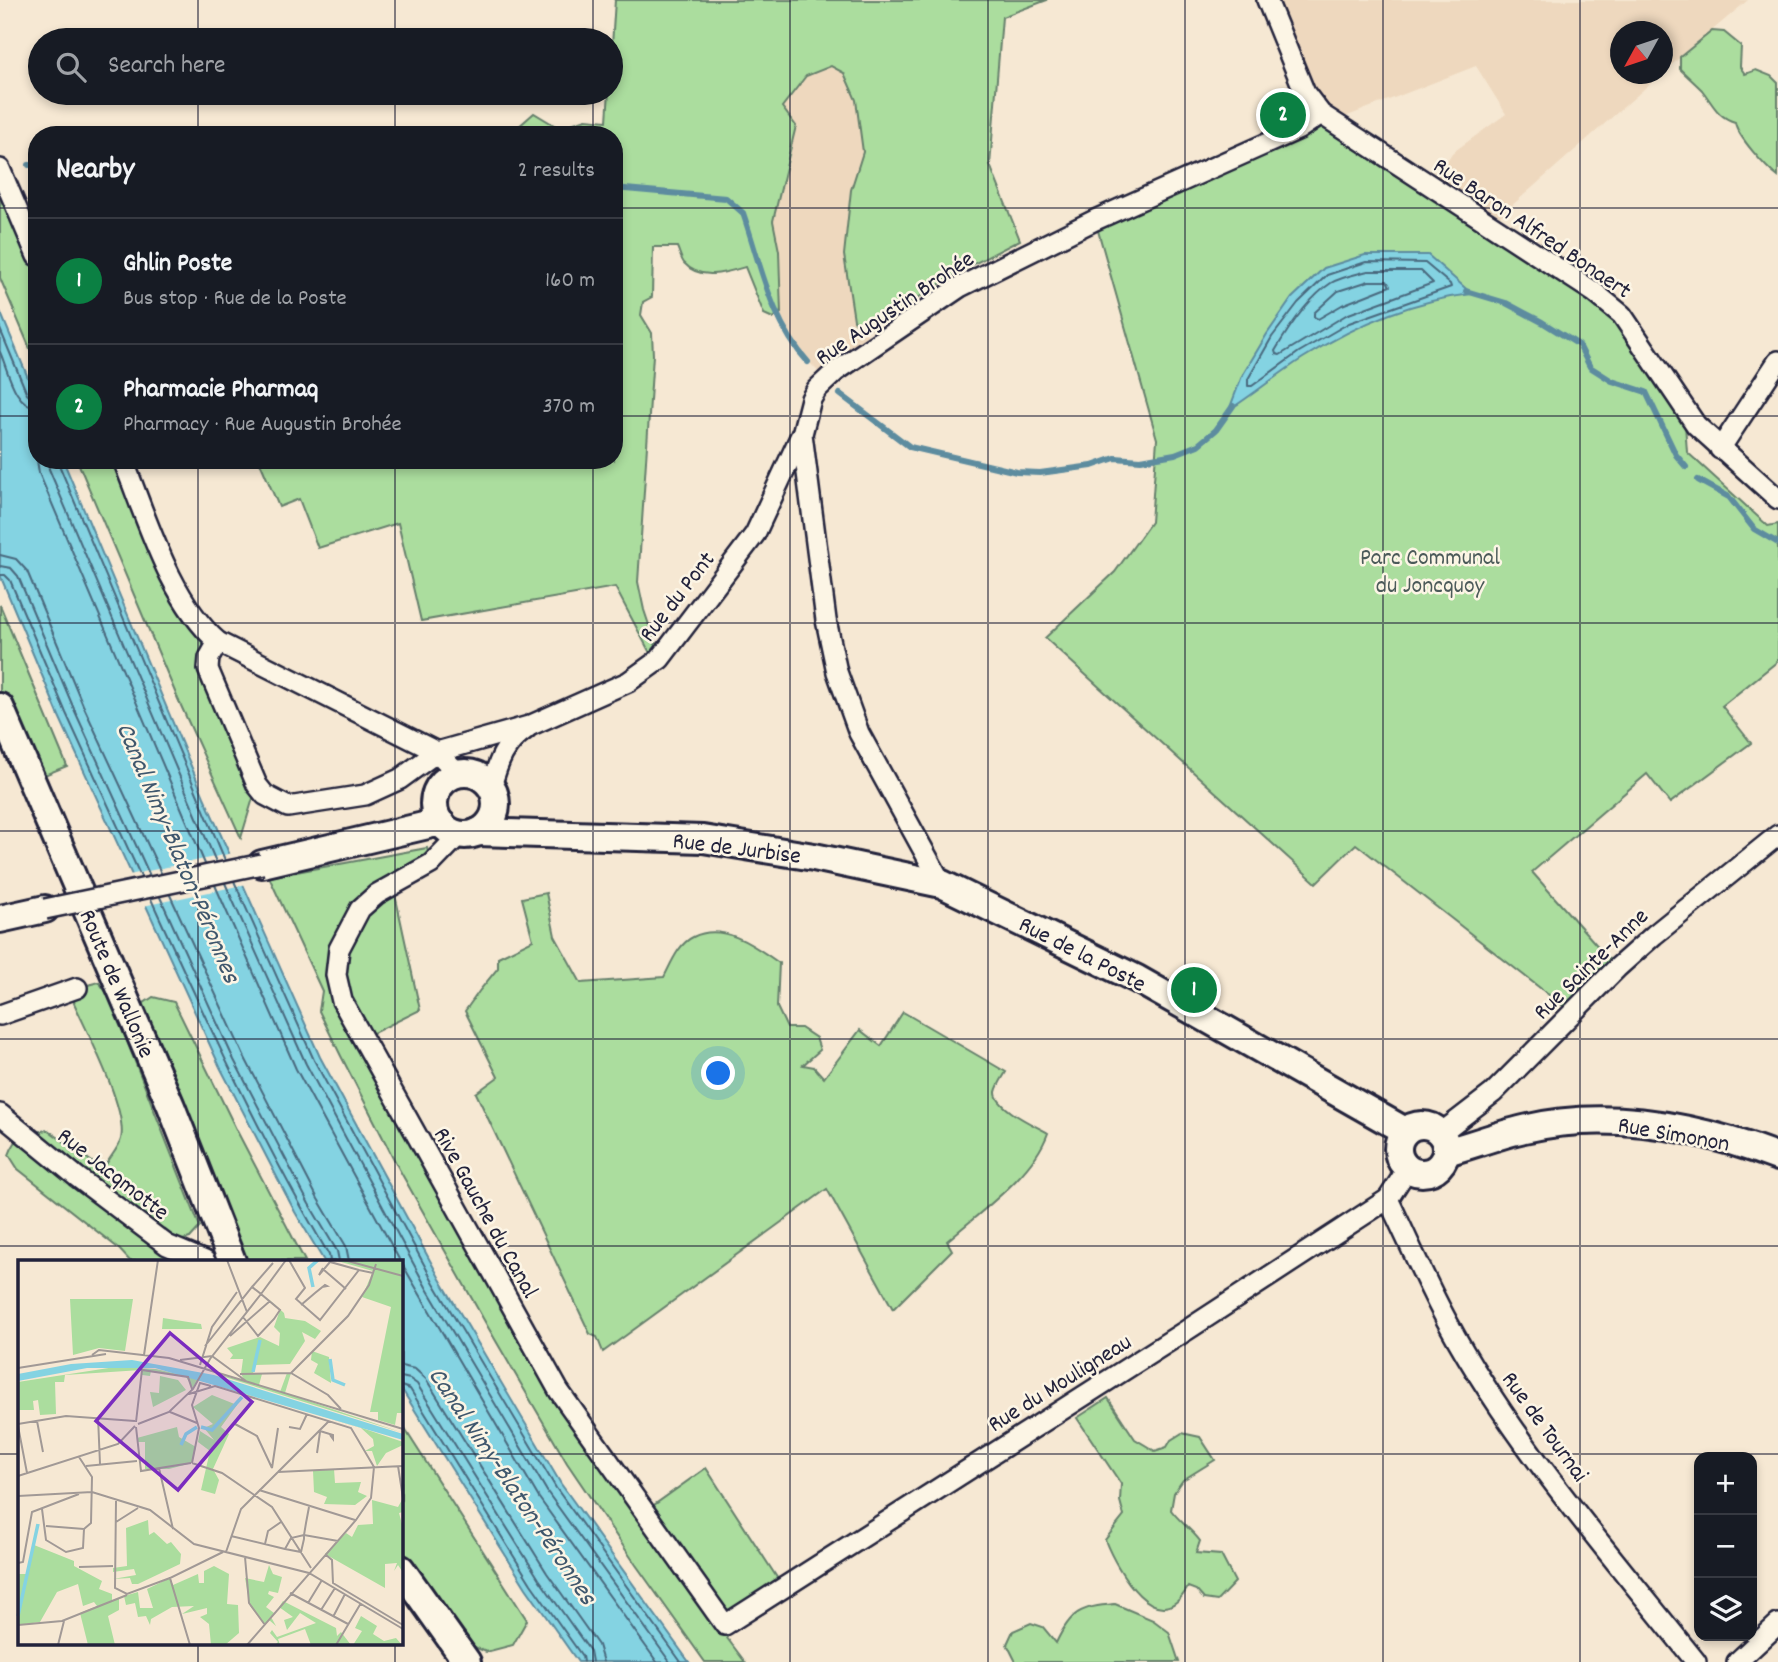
<!DOCTYPE html>
<meta charset="utf-8">
<style>
body{margin:0;font-family:Dekko,sans-serif;background:#20242c;color:#f1f3f6}
.controls{position:absolute;right:21px;bottom:21px;display:grid;overflow:hidden;border-radius:14px;box-shadow:0 4px 10px #0003}
.controls button{width:63px;height:63px;display:grid;place-items:center;padding:0;border:0;border-bottom:2px solid #363941;background:#171b24;color:#f1f3f6;font:35px sans-serif}
.compass{position:absolute;left:1610px;top:21px;width:63px;height:63px;border-radius:50%;background:#171b24;box-shadow:0 4px 10px #0003;rotate:230deg}
.you{position:absolute;left:719px;top:1074px;width:24px;height:24px;margin:-18px;border:5px solid #fff;border-radius:50%;background:#1a73e8;box-shadow:0 0 0 10px #1a73e833}
.badge{display:grid;place-items:center;width:46px;height:46px;border-radius:50%;background:#0b8043;color:#fff;font-size:23px;font-weight:700}
.pin{position:absolute;translate:-50% -50%;border:4px solid #fff;box-shadow:0 2px 7px #0006}
.list{margin:0;padding:0;list-style:none}
h2{display:flex;justify-content:space-between;align-items:center;height:91px;margin:0;padding:0 28px;font-size:30px}
h2 small{font-size:23px;font-weight:400;color:#9ea1a6}
.list li{display:grid;grid-template-columns:46px 1fr auto;gap:21px;align-items:center;box-sizing:border-box;height:126px;padding:0 28px;border-top:2px solid #363941}
.list b{display:block;font-size:26px;white-space:nowrap}
.list p{margin:0;font-size:23px;white-space:nowrap;color:#9ea1a6}
.list em{font-size:23px;font-style:normal;color:#9ea1a6}
.icon{flex:none;width:38px;height:38px;fill:none;stroke:currentColor;stroke-width:2;stroke-linecap:round;stroke-linejoin:round}
.map{position:relative;flex:none;width:1778px;height:1662px;overflow:hidden}
.search{position:absolute;background:#171b24;box-shadow:0 4px 10px #0003;left:28px;top:28px;width:595px;height:77px;display:flex;align-items:center;gap:18px;box-sizing:border-box;padding:0 24px;border-radius:38px;color:#9ea1a6;font-size:26px}
.panel{position:absolute;background:#171b24;box-shadow:0 4px 10px #0003;left:28px;top:126px;width:595px;height:343px;border-radius:28px}
.map>svg:first-child{display:block}
</style>
<div class="map">
<svg width="1778" height="1662" viewBox="0 0 1778 1662">
<rect width="100%" height="100%" fill="#f6e8d3"/>
<filter id="ink" filterUnits="userSpaceOnUse"><feTurbulence type="fractalNoise" baseFrequency=".0143" numOctaves="2"/><feDisplacementMap in="SourceGraphic" scale="14" xChannelSelector="R" yChannelSelector="G"/><feConvolveMatrix kernelMatrix="1 2 1 2 8 2 1 2 1" color-interpolation-filters="sRGB"/></filter>
<g filter="url(#ink)">
<g fill="#eed8be">
<polygon points="1267,0 1748,0 1663,72 1662,32 1620,32 1620,74 1661,74 1500,216 1436,178 1452,153 1506,114 1476,66 1332,122 1321,114"/>
<polygon points="831,66 844,73 856,100 863,152 851,190 844,255 854,320 859,328 877,342 826,380 798,350 778,319 781,313 773,221 796,126 782,107 806,76"/>
</g>
<g fill="#abdd9e" stroke="#66806c" stroke-width="2">
<path d="M615,0H1047L1002,17L990,165L1020,240L964,269L876,324L867,329L859,328L854,320L844,255L851,190L863,152L856,100L844,73L831,66L806,76L782,107L796,126L773,221L779,251L781,313L773,318L764,314L745,267C725,273 700,281 684,263C681,259 679,251 677,247H653L652,297L643,302L641,315L652,333L653,355L638,582L644,610L656,646L650,653L615,587L421,621L398,523L318,548L299,499L279,507L259,460H614V135H509L534,113L559,128L586,119L607,121Z"/>
<path d="M1712,31L1724,32L1741,46L1740,67L1745,74L1756,70L1771,76L1778,83V177C1766,168 1737,136 1735,122C1717,117 1713,104 1702,90C1695,83 1687,76 1680,69V57Z"/>
<polygon points="1321,114 1594,292 1684,410 1687,452 1768,526 1778,524 1778,661 1722,706 1751,743 1670,803 1647,774 1532,872 1617,968 1572,1013 1356,844 1316,883 1045,638 1115,572 1151,522 1157,439 1095,220"/>
<polygon points="0,169 37,256 37,365 0,278"/>
<polygon points="77,460 123,460 179,595 218,642 209,658 257,785 241,838 178,699"/>
<polygon points="0,605 67,766 32,780 0,707"/>
<polygon points="427,848 431,864 393,885 420,1010 363,1038 559,1391 644,1512 706,1468 774,1573 783,1587 726,1625 727,1638 745,1662 705,1662 636,1565 567,1463 489,1329 399,1169 341,1056 319,1011 322,991 269,877"/>
<path d="M546,893L555,936L581,983L664,977C671,964 678,944 693,937C723,922 755,946 779,963L777,1007L787,1028H801L816,1038L820,1050L803,1065L814,1067L824,1078L860,1030L881,1046L903,1012L1006,1072C1003,1077 997,1086 996,1092C995,1108 1036,1126 1048,1133C1033,1175 981,1211 947,1241L952,1250L893,1309L827,1189L603,1352L597,1337L590,1334L476,1093L498,1077L465,1011L480,990L498,968V957L533,940L522,898Z"/>
<path d="M99,982L110,998L200,1227L190,1238L168,1244L205,1261H130L118,1248L18,1169L9,1155C17,1133 27,1133 48,1130L95,1164L107,1163C111,1156 119,1147 121,1139C128,1110 87,1032 74,1003L75,994L84,986Z"/>
<polygon points="153,997 174,1002 237,1131 305,1261 232,1261 141,1005"/>
<path d="M1108,1398L1135,1439L1155,1451L1167,1447L1171,1440L1182,1433L1200,1437L1215,1460L1183,1480L1174,1493L1171,1510C1180,1522 1191,1529 1200,1541L1196,1553L1221,1555L1235,1582L1217,1601L1204,1599L1196,1590L1188,1587C1158,1642 1116,1569 1105,1540L1124,1516L1120,1501L1121,1484L1077,1418Z"/>
<polygon points="401,1423 527,1620 513,1645 486,1652 447,1635 401,1569"/>
<path d="M1115,1604L1153,1620L1169,1632L1179,1662H1016L1007,1644L1013,1631L1031,1623L1043,1627L1056,1643C1071,1611 1080,1607 1115,1604Z"/>
</g>
<g fill="#84d3e2" stroke="#5d8c9f" stroke-width="2">
<path d="M1365,255H1428L1472,294C1413,300 1354,326 1303,358C1278,374 1254,394 1229,410L1242,376L1267,334L1292,298L1324,268Z"/>
<polygon points="0,311 37,399 37,460 63,460 204,797 320,1057 440,1279 561,1484 689,1662 578,1662 526,1588 401,1388 401,1261 324,1261 295,1212 220,1067 59,716 0,575"/>
</g>
<polygon fill="#f6e8d3" points="233,853 247,884 143,906 129,875"/>
<g fill="none" stroke-linecap="round" stroke-linejoin="round">
<g stroke="#49697e" stroke-width="2">
<polygon points="1366,262 1425,263 1450,284 1451,287 1349,323 1299,352 1252,386 1248,386 1248,379 1272,337 1298,303 1327,275"/>
<path d="M1368,271H1421L1433,283L1346,315L1280,355L1276,354L1275,351C1289,327 1308,298 1331,283C1341,277 1357,274 1368,271Z"/>
<polygon points="1369,281 1387,281 1390,286 1342,305 1318,319 1314,317 1314,313 1338,291"/>
<polyline points="0,329 27,394 31,398 37,399"/>
<path d="M0,352C8,370 14,406 37,407"/>
<polyline points="37,460 39,473 205,864"/>
<polyline points="48,460 49,469 216,862"/>
<polyline points="57,460 225,860"/>
<polyline points="0,555 16,559 27,571 83,705 161,873"/>
<polyline points="0,566 11,568 18,576 74,709 150,876"/>
<polyline points="0,575 5,575 10,580 66,713 141,877"/>
<polyline points="234,881 314,1060 434,1283 556,1488 681,1662"/>
<polyline points="225,883 306,1064 426,1287 548,1493 670,1662"/>
<polyline points="215,885 296,1069 400,1261"/>
<polyline points="170,895 244,1056 318,1199 346,1246 349,1261"/>
<polyline points="160,897 234,1060 309,1204 337,1251 339,1261"/>
<path d="M151,899C206,1020 261,1140 329,1255L330,1261"/>
<polyline points="401,1262 539,1498 657,1662"/>
<polyline points="401,1366 415,1369 426,1379 547,1573 598,1645 603,1662"/>
<polyline points="401,1377 410,1379 417,1384 539,1579 590,1651 592,1662"/>
<polyline points="401,1386 410,1389 531,1584 582,1656 583,1662"/>
</g>
<g stroke="#5d8c9f" stroke-width="6">
<polyline points="29,165 37,165"/>
<path d="M614,188L726,198L743,213C761,265 770,320 808,362"/>
<polyline points="1466,291 1506,303 1542,322 1579,345 1590,367 1612,381 1646,392 1676,455 1686,467"/>
<polyline points="840,394 910,447 1017,472 1040,473 1092,466 1115,458 1141,460 1175,454 1198,445 1216,430 1233,406"/>
<polyline points="1698,480 1729,497 1754,529 1778,543"/>
</g>
<defs>
<g id="street">
<polyline points="1267,0 1305,93 1321,114 1594,292 1622,315 1696,425 1778,499"/>
<polyline points="0,169 37,256"/>
<polyline points="1720,449 1778,361"/>
<path d="M123,460C147,519 170,600 218,642L437,752L457,773"/>
<polyline points="218,642 209,658 208,669 257,785 265,795 288,807 365,795 400,779 437,752 529,726 628,682 660,659 755,534 801,435"/>
<path d="M491,787C498,762 504,744 526,729"/>
<polyline points="459,835 431,864 377,894 360,909 339,949 336,975 342,1001 559,1391 725,1625 1187,1330 1388,1199 1408,1168"/>
<polyline points="942,884 859,733 837,672 826,620 802,434 811,399 817,389 835,372 960,287 1095,220 1299,129 1321,114"/>
<polyline points="0,1015 77,988"/>
<polyline points="0,1114 77,1177 167,1245 205,1261"/>
<polyline points="1441,1133 1493,1093 1617,968 1654,935 1778,835"/>
<path d="M1388,1199C1408,1240 1426,1283 1448,1323C1512,1442 1612,1556 1696,1662"/>
<polyline points="1737,1662 1778,1624"/>
</g>
<g id="secondary">
<polyline points="0,707 171,1106 232,1261"/>
<circle cx="465" cy="804" r="31"/>
<polyline points="478,832 703,839 814,857 942,884 1137,979 1405,1131"/>
<polyline points="262,864 432,824 442,824"/>
<polyline points="0,919 45,909"/>
<circle cx="1422" cy="1149" r="24"/>
<path d="M1446,1152C1472,1145 1498,1135 1524,1129C1608,1109 1699,1127 1778,1157"/>
<polyline points="401,1569 467,1662"/>
</g>
</defs>
<use href="#street" stroke="#22223b" stroke-width="24"/>
<use href="#secondary" stroke="#22223b" stroke-width="32"/>
<use href="#street" stroke="#fcf5e5" stroke-width="19"/>
<use href="#secondary" stroke="#fcf5e5" stroke-width="26"/>
<defs>
<polyline id="street-bridge" points="45,909 262,864"/>
</defs>
<use href="#street-bridge" stroke="#22223b" stroke-width="24" stroke-linecap="butt"/>
<use href="#street-bridge" stroke="#fcf5e5" stroke-width="19"/>
</g>
</g>
<path fill="none" stroke="#22223b" stroke-width="2" stroke-opacity="0.55" d="M198,0V40M395,0V40M593,0V40M790,0V1662M988,0V1662M1185,0V1662M1383,0V1662M1580,0V1662M198,93V135M395,93V135M593,93V135M0,208H37M614,208H1778M0,416H37M614,416H1778M198,460V1261M395,460V1261M593,460V1662M0,623H1778M0,831H1778M0,1039H1778M0,1246H1778M0,1454H19M401,1454H1778M198,1643V1662M395,1643V1662"/>
<g text-anchor="middle" stroke-width="5" stroke-linejoin="round" paint-order="stroke">
<g font-size="24" fill="#22223b" stroke="#fcf5e5">
<text transform="translate(1533 227) rotate(34)" y="8">Rue Baron Alfred Bonaert</text>
<text transform="translate(894 307) rotate(-34)" y="8">Rue Augustin Brohée</text>
<text transform="translate(676 596) rotate(-52)" y="8">Rue du Pont</text>
<text transform="translate(737 847) rotate(7)" y="8">Rue de Jurbise</text>
<text transform="translate(1083 953) rotate(27)" y="8">Rue de la Poste</text>
<text transform="translate(1590 963) rotate(-44)" y="8">Rue Sainte-Anne</text>
<text transform="translate(118 983) rotate(67)" y="8">Route de Wallonie</text>
<text transform="translate(1674 1133) rotate(10)" y="8">Rue Simonon</text>
<text transform="translate(114 1173) rotate(38)" y="8">Rue Jacqmotte</text>
<text transform="translate(487 1212) rotate(61)" y="8">Rive Gauche du Canal</text>
<text transform="translate(1059 1382) rotate(-32)" y="8">Rue du Mouligneau</text>
<text transform="translate(1546 1426) rotate(54)" y="8">Rue de Tournai</text>
</g>
<g font-size="24" fill="#4b5a59" stroke="#fcf5e5">
<text x="1430" y="564">Parc Communal<tspan x="1430" dy="28">du Joncquoy</tspan></text>
</g>
<g font-size="26" font-style="italic" fill="#3f576d" stroke="#fcf5e5">
<text transform="translate(180 852) rotate(67)" y="9">Canal Nimy-Blaton-Péronnes</text>
<text transform="translate(514 1485) rotate(56)" y="9">Canal Nimy-Blaton-Péronnes</text>
</g>
</g>
<g transform="translate(18 1260)">
<rect width="385" height="385" fill="#f6e8d3"/>
<path d="M316,0H385V168L384,153H379L377,165L360,160V152H352L373,47L344,37L355,11ZM52,39H115L107,91L81,88L55,95ZM251,39L266,53L267,58L287,61L303,71L297,79L284,72L287,81L272,104L237,105L235,114H244L241,125L262,132L269,113H273L267,133L385,173L194,113L227,121L223,114L225,99H212L215,95L209,88L242,77L261,86L262,73L256,67L262,50ZM145,58L183,64L184,69H144ZM294,91L311,97L313,123L296,113L300,104L293,100ZM97,107L138,109L180,119L175,128L168,117L133,111L132,116L124,115L123,110L47,115L46,122H37L38,154L22,155L20,140L15,141L16,150H0V122ZM142,116L160,120L168,130L135,147L132,132L141,133ZM183,119L344,168L385,182V185L368,193L359,206L354,191H347L356,186L355,179L343,168ZM194,135L219,145L203,167L211,174L195,209L201,220L197,234L183,230L192,191L180,182L182,171L196,180L186,168L195,164L175,147ZM159,167L161,177L178,187L174,203L151,209H127V182H119V178ZM316,209L317,223L343,222L340,232L349,236L337,245L306,244L309,237L296,232L295,211ZM385,238V252L381,253L385,268V345L384,311L380,305L376,311L379,303L367,304V328L307,294L328,273L334,277L340,265L355,264L354,240L380,247ZM130,260L131,275L136,272L149,284L153,282L163,294L162,304L120,324H114L112,318L95,319L118,315L116,309L95,312V308L109,306L108,268ZM16,285L56,301V306L84,321L81,329L94,334V341L101,338V350L90,356L97,385H70L62,353L79,346L76,342L65,346L60,324L39,332L22,362L0,365V314H10ZM251,305L255,314L264,317L260,333L251,331L250,334L256,337L248,347L256,353L253,357L258,366L251,360L247,365L232,346L227,318L246,322ZM196,306L211,314L209,344L220,345L221,373L207,385H193L191,364L182,357L189,354V348L164,354L176,346L154,347L133,359L132,365L128,356L120,357L117,343L108,345L106,336L120,332L122,348H135L129,329L152,318L155,325L180,314L181,323H186V311ZM265,341L318,368L319,376L323,372L333,385H293L287,369L260,379L262,385H257L260,382L252,373L254,370L259,377L298,363L282,353L269,370L266,360L275,357L261,347ZM343,356L359,366L355,374L366,381L378,378L384,385H335L344,371L337,368Z" fill="#abdd9e"/>
<path d="M114,100L196,115L385,174V180L137,108H69L0,121V114L53,104Z" fill="#84d3e2"/>
<path fill="none" stroke="#84d3e2" stroke-width="3.5" d="M295,27L291,8L300,0M312,99L315,120L327,125M235,112L242,80M183,167L194,170L224,137M163,185L168,174L179,167M0,356L20,264"/>
<path fill="none" stroke="#a19996" stroke-width="2" d="M209,0L229,52M271,0L287,28L278,39L302,60L341,10L355,13M326,0L385,16M305,8L301,15L312,2L341,10M306,10L328,29M234,27L255,3M283,45L297,33L307,25L309,26L304,27M225,57L240,76L256,59L262,50L243,34L268,0M212,76L252,41M74,95L81,90L151,98L385,169M126,95L140,0M162,100L194,96L228,121M182,105L194,67L219,32M0,108L88,94M273,113L330,56L351,25L358,4M273,113L310,135L323,149M222,114L273,113M171,134L197,126L333,168L356,207M152,152L179,163M80,157L82,204M19,161L25,192M118,162L124,110L170,117L174,129M0,164L48,156L117,161M120,164L151,152L175,129L192,99L243,34L234,27L187,86M217,164L239,176L254,208M0,166L9,213M118,167L123,211L173,203M271,167L282,169L289,154M302,171L315,175V179L312,175M299,193L302,172M174,203L204,213L254,247L293,308M174,203L181,168L174,145L182,123L193,126M68,206L119,201M380,206L385,238M141,208L155,269M254,208L260,168M260,212L311,161M0,216L100,184L117,166M241,230L337,260M0,236L74,232L132,250L176,284L291,313L385,369M98,241L97,328L109,334L152,318M291,247L288,263L286,275V279L283,292L267,289L273,278L286,275L320,281M24,249L28,280L48,292L65,288L66,269M98,262L120,248M28,266L66,269L73,263L74,217L61,197M213,276L267,289M247,284L250,271L263,262M208,292L223,249L260,212L385,206M307,294L314,300L315,323L385,365M227,297L231,343L247,365M0,303L5,302L14,252L61,234M61,307L95,306M272,333L330,364M290,343L304,320M303,350L317,328M315,357L327,334M0,365L44,361L109,335M40,385L46,361M172,385L152,318L205,292M229,385L338,260L353,238L356,207M318,385L343,343"/>
<path fill="#7b2cbf" fill-opacity="0.15" stroke="#7b2cbf" stroke-width="3.5" d="M152,73L234,142L160,230L78,161Z"/>
<rect width="385" height="385" fill="none" stroke="#22223b" stroke-width="3.5"/>
</g>
</svg>
<div class="controls">
<button>+</button>
<button>−</button>
<button><svg class="icon" aria-label="layers" viewBox="0 0 24 24"><path d="M12 4l9 5-9 5-9-5zM3 14l9 5 9-5"/></svg></button>
</div>
<svg class="compass" viewBox="-18 -18 36 36"><path d="M0-13l5 13h-10z" fill="#e53935"/><path d="M0 13l5-13h-10z" fill="#9ea1a6"/></svg>
<div class="you"></div>
<div class="pin badge" style="left:1194px;top:990px">1</div>
<div class="pin badge" style="left:1283px;top:115px">2</div>
<div class="search"><svg class="icon" aria-label="search" viewBox="0 0 24 24"><circle cx="10" cy="10" r="6"/><path d="M15 15l6 6"/></svg>Search here</div>
<section class="panel">
<h2>Nearby<small>2 results</small></h2>
<ul class="list">
<li><span class="badge">1</span><div><b>Ghlin Poste</b><p>Bus stop · Rue de la Poste</p></div><em>160 m</em></li>
<li><span class="badge">2</span><div><b>Pharmacie Pharmaq</b><p>Pharmacy · Rue Augustin Brohée</p></div><em>370 m</em></li>
</ul>
</section>
</div>
